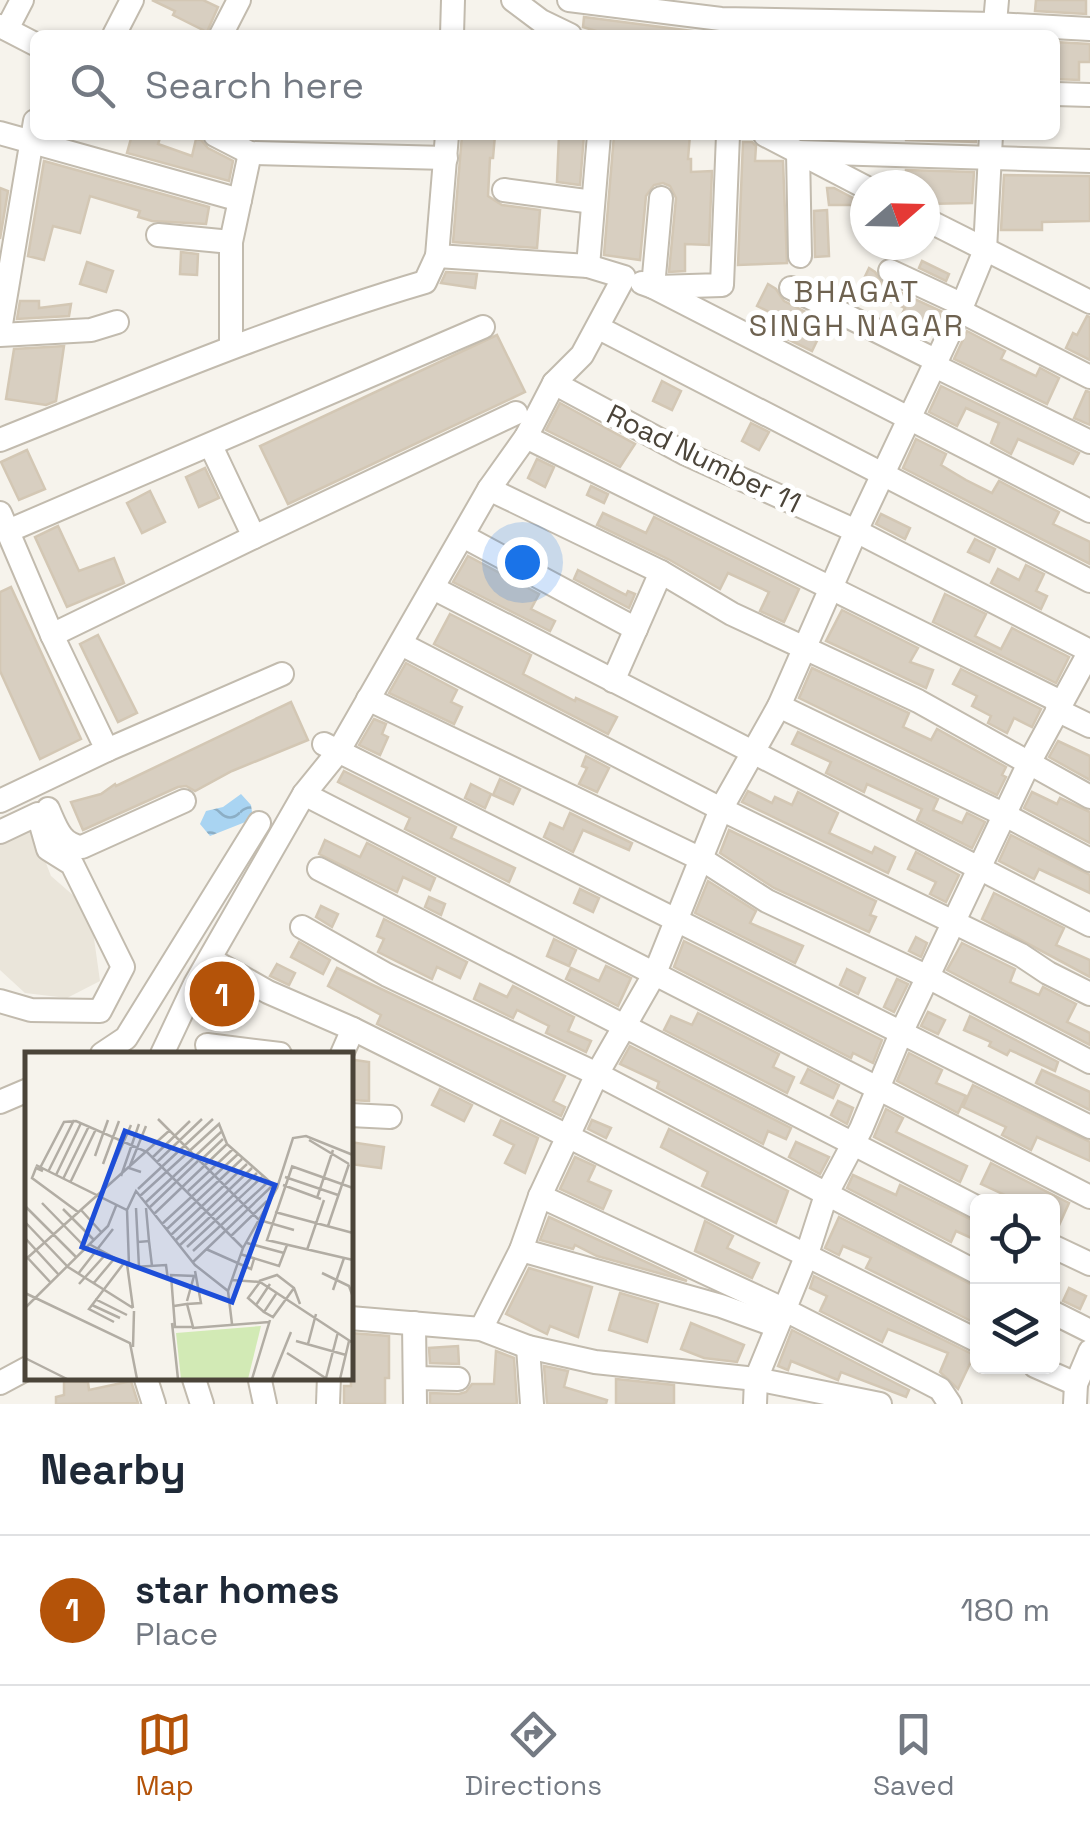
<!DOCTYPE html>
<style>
body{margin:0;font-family:"Space Grotesk",sans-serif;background:#f2f2f3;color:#1f2937}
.controls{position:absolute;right:30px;bottom:30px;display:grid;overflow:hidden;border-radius:15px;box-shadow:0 2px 8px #0004}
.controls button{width:90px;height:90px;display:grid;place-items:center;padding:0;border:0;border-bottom:2px solid #e0e1e3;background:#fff;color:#1f2937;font:50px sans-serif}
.compass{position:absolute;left:850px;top:170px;width:90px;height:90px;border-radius:50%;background:#fff;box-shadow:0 2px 8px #0004;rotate:70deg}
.you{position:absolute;left:522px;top:562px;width:35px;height:35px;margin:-25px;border:8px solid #fff;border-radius:50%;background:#1a73e8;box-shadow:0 0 0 15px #1a73e833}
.badge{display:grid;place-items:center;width:65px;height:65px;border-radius:50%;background:#b45309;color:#fff;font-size:32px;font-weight:700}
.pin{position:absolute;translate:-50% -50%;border:5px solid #fff;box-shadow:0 2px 10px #0006}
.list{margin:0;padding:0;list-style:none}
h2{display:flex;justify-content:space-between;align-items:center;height:130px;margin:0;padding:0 40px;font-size:42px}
h2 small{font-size:32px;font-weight:400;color:#747a83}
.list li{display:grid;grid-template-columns:65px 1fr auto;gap:30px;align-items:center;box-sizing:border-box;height:150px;padding:0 40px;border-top:2px solid #e0e1e3}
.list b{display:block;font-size:38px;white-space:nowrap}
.list p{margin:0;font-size:32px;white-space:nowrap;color:#747a83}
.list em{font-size:32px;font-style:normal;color:#747a83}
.icon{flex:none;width:55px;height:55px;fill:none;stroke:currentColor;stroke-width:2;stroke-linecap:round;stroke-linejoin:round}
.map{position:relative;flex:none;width:1090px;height:1404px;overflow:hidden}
.search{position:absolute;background:#fff;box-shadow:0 2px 8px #0004;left:30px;right:30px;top:30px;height:110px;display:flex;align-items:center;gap:25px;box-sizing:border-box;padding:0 35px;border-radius:15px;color:#747a83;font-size:38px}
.sheet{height:280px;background:#fff}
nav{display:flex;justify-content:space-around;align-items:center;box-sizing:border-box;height:140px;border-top:2px solid #e0e1e3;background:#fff;font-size:28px;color:#747a83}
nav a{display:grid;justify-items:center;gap:5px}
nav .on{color:#b45309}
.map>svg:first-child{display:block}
</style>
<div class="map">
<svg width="1090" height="1404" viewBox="0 0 1090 1404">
<defs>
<pattern id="water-waves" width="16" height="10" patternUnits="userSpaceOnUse" patternTransform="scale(2.5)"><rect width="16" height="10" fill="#a9d4f2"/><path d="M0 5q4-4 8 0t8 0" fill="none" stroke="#8caec5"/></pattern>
</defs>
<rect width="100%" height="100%" fill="#f6f3ec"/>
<polygon fill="#eae5da" points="32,827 51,876 90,910 100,981 67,998 25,993 0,970 0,842"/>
<polygon fill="url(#water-waves)" points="241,794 251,805 253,819 210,836 200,824 206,811 223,807"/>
<g fill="#d8cfc1" stroke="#d3c7b4" stroke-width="2.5">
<polygon points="152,0 203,0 218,7 207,32 173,15 175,11"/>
<polygon points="1036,0 1086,0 1086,14 1035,11"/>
<polygon points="584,17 701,32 701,35 609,35 583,27"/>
<polygon points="1055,42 1090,44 1090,62 1079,62 1079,80 1055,79"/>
<polygon points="132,135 161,135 158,144 192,156 196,139 201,140 208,148 233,161 229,181 127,153"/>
<polygon points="462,135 495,135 493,158 490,158 488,196 502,205 540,210 537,248 453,242"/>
<polygon points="559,135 584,135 580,185 557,182"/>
<polygon points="614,135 690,135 688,159 691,159 691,172 712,171 709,245 685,244 685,271 669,272 676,198 670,186 663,183 654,185 646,196 640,260 604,255"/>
<polygon points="905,135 976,135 976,142 906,140"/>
<polygon points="743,142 752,142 756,146 755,161 783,161 787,263 738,265"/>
<polygon points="44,161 209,207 206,224 152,221 138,217 140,211 90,196 80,233 53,226 44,260 28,256"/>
<polygon points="906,170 974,172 972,203 925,204 925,185 906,185"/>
<polygon points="1004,175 1090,176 1090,221 1042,222 1042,230 1001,230"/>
<polygon points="0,188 8,191 0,239"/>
<polygon points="827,188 834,188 853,198 853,205 829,205"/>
<polygon points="827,210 829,256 815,257 814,211"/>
<polygon points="181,252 198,254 197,275 180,274"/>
<polygon points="922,261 949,274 946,281 919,268"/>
<polygon points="87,262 113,271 106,292 80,284"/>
<polygon points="869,268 875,272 884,285 943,312 938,322 933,320 924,338 897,324 905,308 860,287"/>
<polygon points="446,272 477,274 475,288 441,283"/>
<polygon points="768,284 776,289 784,301 826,322 812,351 785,338 792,323 757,306"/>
<polygon points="20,301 39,301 39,308 71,304 69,316 17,319"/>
<polygon points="1087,316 1090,317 1090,360 1066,348 1073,333 1077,335"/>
<polygon points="967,331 1005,351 1001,359 1036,376 1040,368 1059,378 1047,404 954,359"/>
<polygon points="497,335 525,392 288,504 260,446"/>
<polygon points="64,346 56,401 46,405 6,399 14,349"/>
<polygon points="662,381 681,391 672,410 653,401"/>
<polygon points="941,386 1079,453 1073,464 1018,439 1011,454 991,443 999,423 966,408 957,426 929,412"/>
<polygon points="1086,391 1090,392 1090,425 1074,418"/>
<polygon points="560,403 635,444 620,467 546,430"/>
<polygon points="751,423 769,432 759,450 742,441"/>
<polygon points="916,439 946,454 941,465 966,480 992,493 999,481 1059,512 1053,524 1090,542 1090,564 903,468"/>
<polygon points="27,450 45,489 19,500 1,462"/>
<polygon points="537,459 554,467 545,487 528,478"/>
<polygon points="205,468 219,498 199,507 186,477"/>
<polygon points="591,486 608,494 604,503 587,495"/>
<polygon points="150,491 165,522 142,533 127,503"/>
<polygon points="603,513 646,533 654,517 799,589 784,622 760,611 769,592 728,573 720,589 668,559 597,525"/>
<polygon points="881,514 910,528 905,539 876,524"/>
<polygon points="58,526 79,571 114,558 124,583 67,607 35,537"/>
<polygon points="975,539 995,549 989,562 968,552"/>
<polygon points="468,556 539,594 531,609 555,621 550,631 453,582"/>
<polygon points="1026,565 1044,574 1036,591 1047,596 1041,609 991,583 998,569 1019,580"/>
<polygon points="578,570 626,595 628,591 635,594 629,608 574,579"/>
<polygon points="11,587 81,739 40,759 0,671 0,592"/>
<polygon points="945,594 986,614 975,636 1001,649 1012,628 1069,657 1056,683 933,622"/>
<polygon points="842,610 918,648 910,662 933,670 926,688 826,641"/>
<polygon points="450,614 531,655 523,674 575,701 576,698 617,717 608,734 434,644"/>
<polygon points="98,635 137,713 118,722 80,644"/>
<polygon points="406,663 457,690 451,702 462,707 454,724 389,693"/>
<polygon points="812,668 909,713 903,727 931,740 937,729 1006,767 1002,775 1006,777 997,795 799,698"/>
<polygon points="961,669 1041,709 1032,727 1014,718 1007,733 988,723 991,716 972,706 977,696 953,684"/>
<polygon points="291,702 308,740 232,771 195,791 186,786 178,787 83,830 71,802 101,794 115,784 116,786"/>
<polygon points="374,719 386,724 382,734 388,737 380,755 359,745"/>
<polygon points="798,732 938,799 933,810 962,823 967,813 985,822 972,848 917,820 922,809 867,784 864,792 826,773 831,762 792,744"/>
<polygon points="1058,741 1090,756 1090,780 1049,757"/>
<polygon points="586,756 609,768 597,792 579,784 587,768 582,766"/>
<polygon points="344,771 456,827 451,838 515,868 509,882 405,829 410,818 338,782"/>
<polygon points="500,779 520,789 513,804 493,795"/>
<polygon points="471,784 491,794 485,808 465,798"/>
<polygon points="748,791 772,803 775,797 792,805 798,792 838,813 829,833 872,853 875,847 895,857 888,873 742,802"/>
<polygon points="1032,792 1057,804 1060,798 1090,812 1090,843 1024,808"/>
<polygon points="570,813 632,843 629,850 583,830 573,852 544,837 550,823 563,829"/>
<polygon points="729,830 876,901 870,915 876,917 869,932 774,888 720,853"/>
<polygon points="1011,835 1090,875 1090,893 1039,869 1034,879 999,861"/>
<polygon points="325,840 360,857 367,843 435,878 430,890 403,877 397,892 319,854"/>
<polygon points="916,852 959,875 946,902 930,894 936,882 908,869"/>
<polygon points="708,881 756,911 750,923 803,946 795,963 695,913"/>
<polygon points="580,889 599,898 593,912 574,903"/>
<polygon points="994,893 1064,928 1056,945 1090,960 1090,977 982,919"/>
<polygon points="429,897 445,904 441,915 425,907"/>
<polygon points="321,906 338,914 332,927 316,917"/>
<polygon points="384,919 467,962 460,978 437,967 432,979 378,952 384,939 377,936"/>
<polygon points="916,937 927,943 921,957 909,951"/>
<polygon points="554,939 576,950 569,966 547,956"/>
<polygon points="684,941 882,1040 873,1063 853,1053 851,1058 674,967"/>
<polygon points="299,942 330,960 323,974 291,957"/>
<polygon points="962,943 1015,969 1010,982 1039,995 1043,987 1076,1004 1067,1022 1090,1033 1090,1045 947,970"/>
<polygon points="277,964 295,973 289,985 270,976"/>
<polygon points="606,966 631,978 618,1006 566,979 571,968 599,981"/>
<polygon points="337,968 565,1076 553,1101 565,1107 561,1116 377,1024 381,1015 328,986"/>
<polygon points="847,969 865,978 858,994 840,985"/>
<polygon points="215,979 239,993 244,1003 215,1015 206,996"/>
<polygon points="897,979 908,984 894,1012 884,1007"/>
<polygon points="480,984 507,997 513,986 574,1017 568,1031 591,1041 586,1052 546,1033 549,1026 517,1010 513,1018 474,999"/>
<polygon points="928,1012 945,1020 938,1034 921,1026"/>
<polygon points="698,1013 779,1054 773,1067 794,1077 787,1093 664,1030 671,1016 692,1025"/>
<polygon points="970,1016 1058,1062 1055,1071 1010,1050 1007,1055 989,1046 991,1042 964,1030"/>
<polygon points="630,1046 791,1128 786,1139 768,1131 763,1144 657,1088 659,1082 620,1064"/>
<polygon points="909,1053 942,1070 936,1083 966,1096 958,1113 897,1081"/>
<polygon points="355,1060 369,1062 369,1101 350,1100 350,1067"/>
<polygon points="808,1069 839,1085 833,1098 801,1083"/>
<polygon points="1042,1070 1090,1092 1090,1110 1036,1083"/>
<polygon points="973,1085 1090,1142 1090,1161 1037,1137 1031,1150 1002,1135 1006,1127 963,1107"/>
<polygon points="440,1089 472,1105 464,1121 432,1105"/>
<polygon points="838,1101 853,1108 847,1124 831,1115"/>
<polygon points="886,1109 903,1118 896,1132 967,1166 960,1182 874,1137"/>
<polygon points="501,1120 538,1138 525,1173 505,1163 514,1145 494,1135"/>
<polygon points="592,1120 611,1128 606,1138 588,1129"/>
<polygon points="669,1129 788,1191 776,1223 702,1186 708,1172 661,1147"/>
<polygon points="350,1142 384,1147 381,1168 350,1164"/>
<polygon points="796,1142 829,1157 820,1174 789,1157"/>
<polygon points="575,1157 595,1166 588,1181 611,1191 603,1209 560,1189"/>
<polygon points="991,1163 1069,1203 1056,1232 1052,1231 1052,1202 1020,1202 981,1184"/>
<polygon points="853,1175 896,1195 900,1185 978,1223 978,1241 956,1231 951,1242 847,1188"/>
<polygon points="549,1217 687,1281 597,1256 575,1245 573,1249 540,1240"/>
<polygon points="839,1217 978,1288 977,1324 866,1268 871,1258 843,1246 839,1255 825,1248"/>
<polygon points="705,1221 733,1236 727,1248 759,1263 752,1278 695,1251"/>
<polygon points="529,1268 592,1287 578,1337 550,1326 547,1334 506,1314"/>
<polygon points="814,1276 974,1355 958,1389 940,1372 948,1353 888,1329 882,1342 820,1311 827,1296 810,1288"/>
<polygon points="1069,1288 1086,1296 1080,1309 1063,1301"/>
<polygon points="620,1293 658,1304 647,1342 609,1330"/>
<polygon points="691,1323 744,1345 737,1362 704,1358 681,1349"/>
<polygon points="792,1330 909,1390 906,1397 841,1372 838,1380 791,1361 788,1370 778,1366"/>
<polygon points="350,1333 389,1336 389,1378 385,1378 385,1404 344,1404 344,1386 351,1386"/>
<polygon points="458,1346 459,1364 430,1363 429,1348"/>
<polygon points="496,1351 514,1358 517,1404 430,1404 430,1393 459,1394 466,1392 472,1384 494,1384"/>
<polygon points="544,1366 568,1371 564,1387 607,1400 606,1404 547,1404"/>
<polygon points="616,1379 674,1385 674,1404 616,1404"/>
<polygon points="64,1381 88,1382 89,1390 131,1381 138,1403 56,1404 56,1397 64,1395"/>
</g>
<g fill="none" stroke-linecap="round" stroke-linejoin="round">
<defs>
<g id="minor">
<polyline points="513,0 541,21 570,35"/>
<polyline points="569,0 721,19 995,24 1090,29"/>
<polyline points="0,26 35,44"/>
<polyline points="7,29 22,0"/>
<polyline points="114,35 132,0"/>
<polyline points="221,35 239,0"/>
<polyline points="452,35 453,0"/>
<polyline points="994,35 997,0"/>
<polyline points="1055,94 1090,95"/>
<polyline points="0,133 240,200"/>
<polyline points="215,135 250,153 446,158"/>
<polyline points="765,135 865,187"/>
<polyline points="504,190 593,202"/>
<polyline points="925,219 1090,302"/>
<polyline points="158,235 231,242"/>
<polyline points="800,256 798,152 1090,161"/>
<polyline points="588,266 599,135"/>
<polyline points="890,271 963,305"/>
<polyline points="642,283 653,287 661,198"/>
<polyline points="653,287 1090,511"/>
<polyline points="657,287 722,285 728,135"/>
<polyline points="791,288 935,360"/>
<polyline points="960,311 1090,377"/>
<polyline points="599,328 1090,581"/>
<polyline points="0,330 35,121"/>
<polyline points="0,335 91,330 117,322"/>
<polyline points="231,347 231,242 250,153"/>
<polyline points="933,365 1090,442"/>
<polyline points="554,383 686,454 856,531 1090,651"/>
<polyline points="526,437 1061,702"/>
<path d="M0,440C140,384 279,325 425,282L437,256"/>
<polyline points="489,489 661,572 732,614 918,701 1090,797"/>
<polyline points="0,513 52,635 107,750 0,801"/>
<polyline points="8,531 483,327"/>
<polyline points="463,536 636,629"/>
<polyline points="254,537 516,413"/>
<polyline points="433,588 1090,925"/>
<polyline points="52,635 254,537 211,446"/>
<polyline points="403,645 721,809 1021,955 1048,973 1090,994"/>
<polyline points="613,681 661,572"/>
<polyline points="368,699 703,860 767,901 928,977 1090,1062"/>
<polyline points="779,706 1005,815 1090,860"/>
<polyline points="1057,710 1090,726"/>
<polyline points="324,744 1090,1127"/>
<polyline points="107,750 282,674"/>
<polyline points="304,794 1090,1197"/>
<path d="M48,809C56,827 61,845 82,847L184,801"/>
<polyline points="0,832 38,814 48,849 72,864 123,967 100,1011 31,1010 0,1001"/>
<polyline points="319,869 978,1208"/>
<polyline points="302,927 387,975 597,1074 978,1273"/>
<polyline points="210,959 268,992 353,1029 978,1341"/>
<polyline points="207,1045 280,1054"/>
<polyline points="102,1054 126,1038 259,823"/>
<polyline points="162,1054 195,984 304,794 338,752 489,489 526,437 554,383 582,355 624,277 588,266 437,256 447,135"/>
<polyline points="342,1054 353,1029"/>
<polyline points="0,1102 28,1090"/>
<polyline points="350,1115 390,1117"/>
<polyline points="540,1196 783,1309 913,1375 940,1389 950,1404"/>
<polyline points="1052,1246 1090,1264"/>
<polyline points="521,1250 721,1306 777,1326"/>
<polyline points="1052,1312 1090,1331"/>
<polyline points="350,1318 481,1329 528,1347 595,1362 756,1379 880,1404"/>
<polyline points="414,1323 415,1404"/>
<polyline points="481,1329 521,1250 540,1196 597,1074 655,973 721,809 779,706 856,531 960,311 985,250 991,135"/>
<polyline points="528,1347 532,1404"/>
<polyline points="1035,1366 1076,1384"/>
<polyline points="145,1376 154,1404"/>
<polyline points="193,1376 202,1404"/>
<polyline points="259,1376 265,1404"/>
<polyline points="415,1378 458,1379"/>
<polyline points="0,1383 28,1368"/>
<polyline points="328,1404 329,1376"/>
<polyline points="755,1404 756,1379 806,1257 826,1195 861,1129 902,1031 1029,763 1090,651"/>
<polyline points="1075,1404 1076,1384 1090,1351"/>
</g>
</defs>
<use href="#minor" stroke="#c2bbae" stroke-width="26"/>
<use href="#minor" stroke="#fff" stroke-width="22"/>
</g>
<g text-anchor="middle" stroke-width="10" stroke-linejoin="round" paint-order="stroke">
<g font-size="28" fill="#4b4439" stroke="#fff">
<text transform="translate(704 458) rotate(26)" y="10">Road Number 11</text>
</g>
<g font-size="30" letter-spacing="2.5" fill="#6e6250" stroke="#fff">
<text x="857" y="302">BHAGAT<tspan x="857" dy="34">SINGH NAGAR</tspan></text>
</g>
</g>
<g transform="translate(25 1052)">
<rect width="328" height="328" fill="#f6f3ec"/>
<path d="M236,274L223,327H156L151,281Z" fill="#d2eab5"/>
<path fill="none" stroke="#b2ada4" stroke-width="2.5" d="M133,67L234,168L269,178M284,88L324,112M70,104L83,68M128,105L165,69M132,110L177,67M174,110L198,87M78,112L94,69M11,113L102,158L111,139L170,213L203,239L207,272M266,114L328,136M267,115L242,188L328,208M15,116L39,70L51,69L122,100L218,196M18,119L11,116L7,126L53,160M23,120L49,68M116,120L104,116L121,74M31,123L56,71M96,124L114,72M260,125L313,143M38,127L64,74M45,131L71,77M258,133L296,147M252,136L268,86L281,84L328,103M78,137L106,73M113,137L188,67M163,139L208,97M115,144L194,72L202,92M292,146L308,98M17,151L61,196M120,151L196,80M0,154L51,205M111,156L114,215M121,156L124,189M124,156L173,109M38,157L69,188M56,158L77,181M102,158L104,213M250,160L328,181M129,162L202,92L252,136L218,196L203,239M0,170L43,215L108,256M137,172L213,102M303,174L324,112M142,177L217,107M146,183L222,112M206,184L242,149M0,186L34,223M150,189L227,116M113,190L124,189L127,214M222,191L259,201M64,192L99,211L64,257L89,270M154,194L232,121M162,195L237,125M181,197L226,217L229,207M282,198L299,148M168,199L243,130M215,202L254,214L262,193M0,203L26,231M0,208L145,78M168,210L247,134M102,212L108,256M108,215L141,213L143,228M297,221L324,234L328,245M53,222L88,177M207,228L235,230L328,291M234,229L252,223L269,236L275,252M54,232L81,202M68,232L89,207M308,238L319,206M0,241L105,291L112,327M251,242L239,260L248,265L269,236M70,247L102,263M162,252L176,251L170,219M67,253L95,266M231,253L223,246L235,230M149,254L162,252L168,275H150L146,223L169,224L162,249M0,256L83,174L91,154M239,260L231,253L245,232M147,271L153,327M167,276L244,270M271,289L321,303M283,292L291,262M108,295L109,259M262,301L302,327M0,306L42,327M301,326L313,280M227,327L245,268M247,327L266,280M315,327L324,289"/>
<path fill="#1d4ed8" fill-opacity="0.15" stroke="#1d4ed8" stroke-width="5" d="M100,79L250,133L207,250L57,195Z"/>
<rect width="328" height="328" fill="none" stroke="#4b4439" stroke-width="5"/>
</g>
</svg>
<div class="controls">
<button><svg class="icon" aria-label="locate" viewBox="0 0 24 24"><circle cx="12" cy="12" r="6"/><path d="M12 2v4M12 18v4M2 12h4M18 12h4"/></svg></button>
<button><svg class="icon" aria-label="layers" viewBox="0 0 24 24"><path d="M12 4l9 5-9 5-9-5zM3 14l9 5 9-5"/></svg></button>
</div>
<svg class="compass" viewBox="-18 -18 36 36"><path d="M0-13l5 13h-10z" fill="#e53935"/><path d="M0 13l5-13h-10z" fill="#747a83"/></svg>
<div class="you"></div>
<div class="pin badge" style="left:222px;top:994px">1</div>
<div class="search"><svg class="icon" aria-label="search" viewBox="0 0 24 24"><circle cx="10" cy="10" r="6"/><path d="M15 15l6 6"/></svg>Search here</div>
</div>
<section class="sheet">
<h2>Nearby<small></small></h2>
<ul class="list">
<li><span class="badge">1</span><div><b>star homes</b><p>Place</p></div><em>180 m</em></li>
</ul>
</section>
<nav>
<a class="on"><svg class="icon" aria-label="map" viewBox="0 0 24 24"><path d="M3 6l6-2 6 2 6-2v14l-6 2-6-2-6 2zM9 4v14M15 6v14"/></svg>Map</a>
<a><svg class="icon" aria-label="directions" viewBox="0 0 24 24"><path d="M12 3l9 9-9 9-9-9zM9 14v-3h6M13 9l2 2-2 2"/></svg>Directions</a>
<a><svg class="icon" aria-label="saved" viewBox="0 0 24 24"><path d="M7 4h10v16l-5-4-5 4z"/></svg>Saved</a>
</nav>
